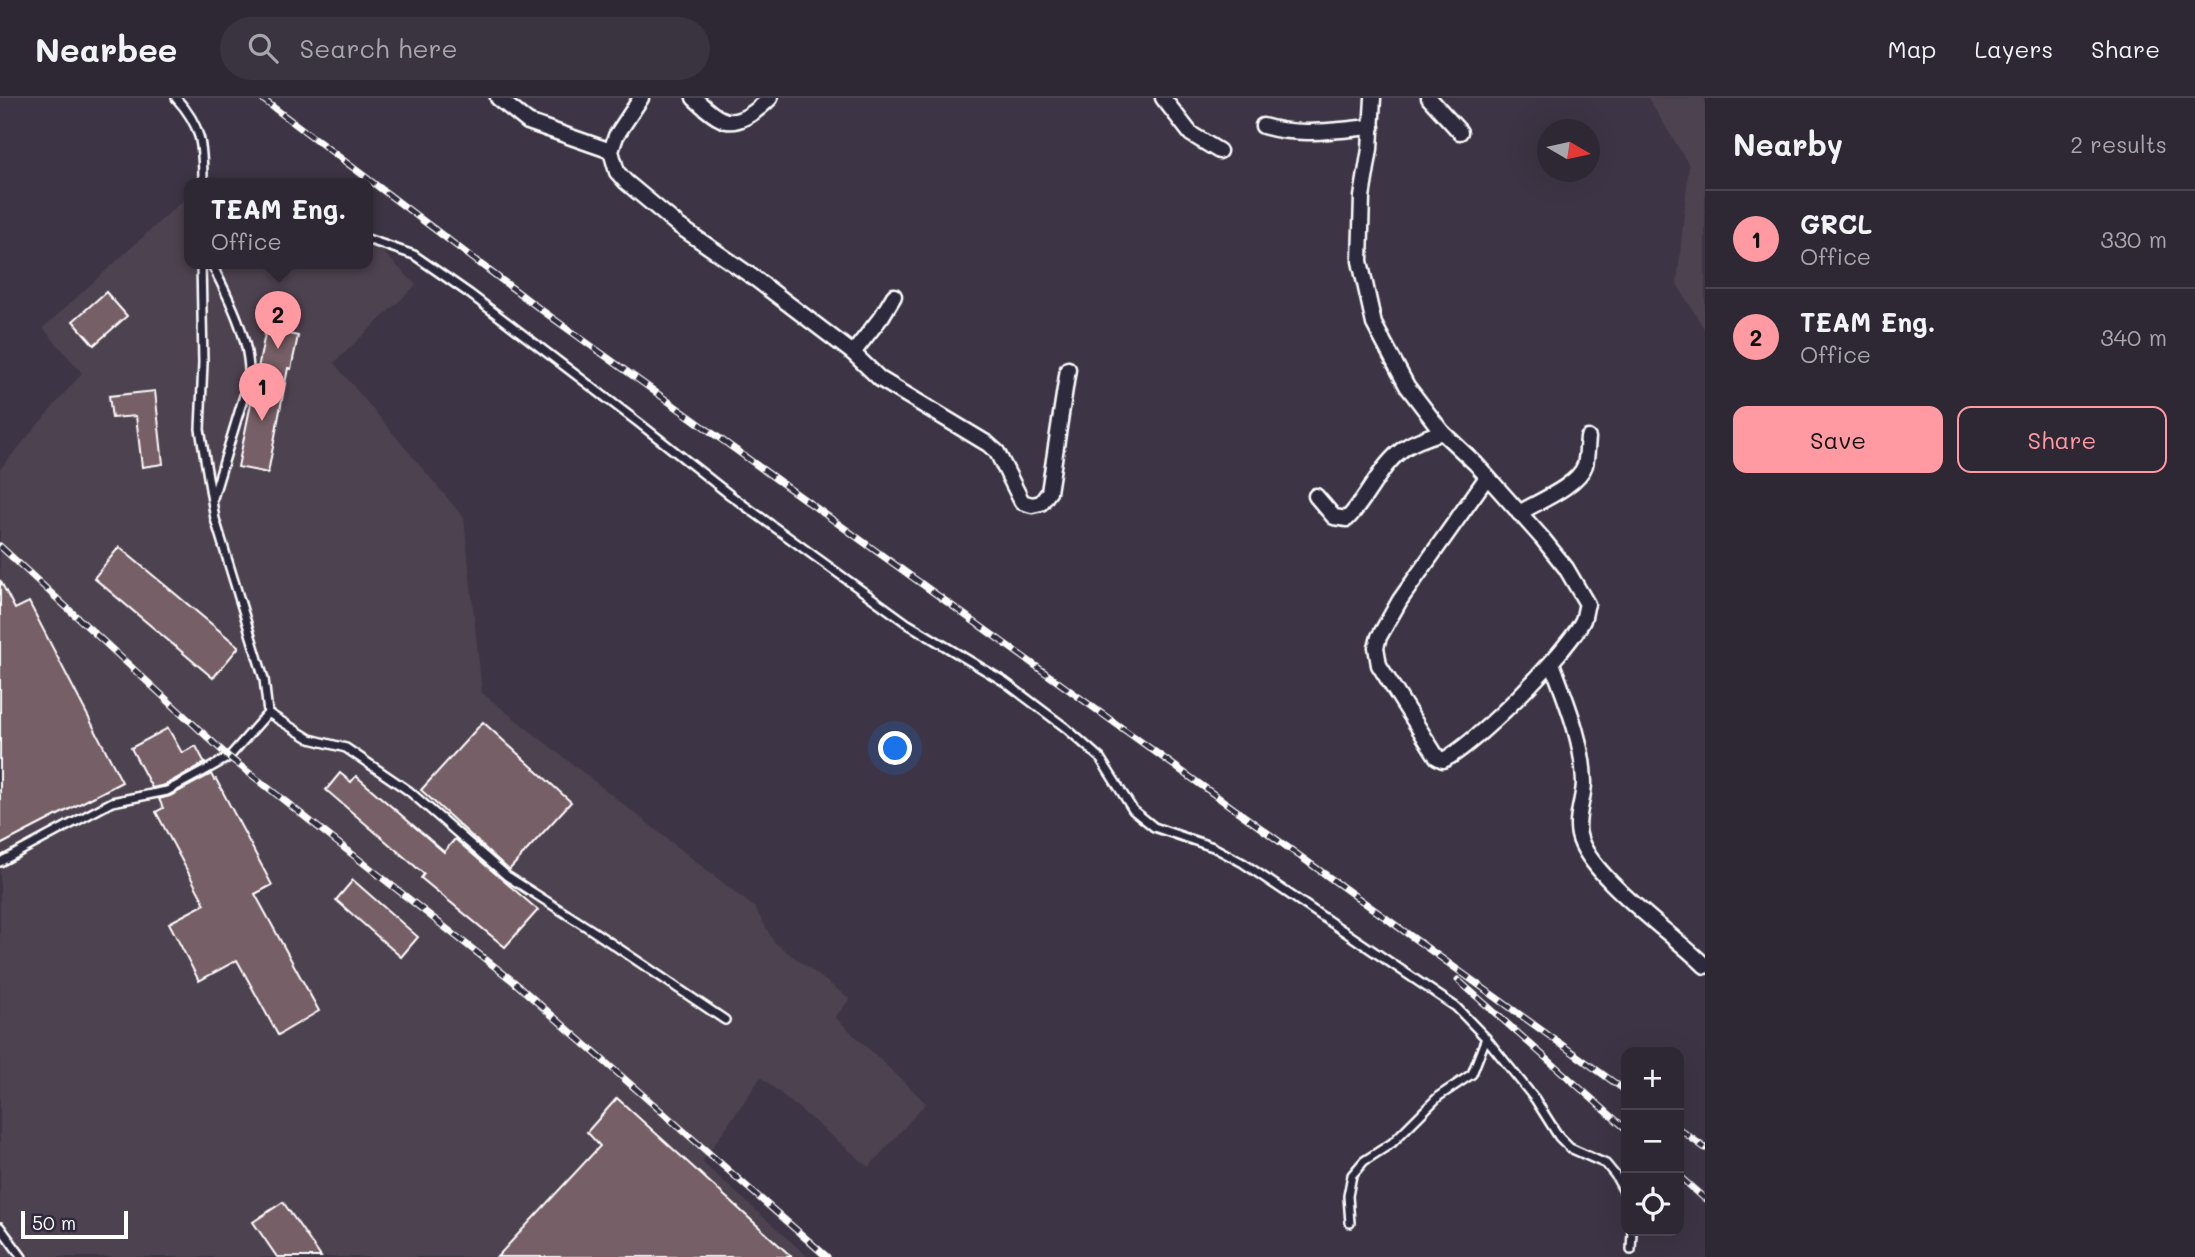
<!DOCTYPE html>
<meta charset="utf-8">
<style>
body{margin:0;font-family:Mali,sans-serif;background:#3a3440;color:#f1f3f6}
.controls{position:absolute;right:21px;bottom:21px;display:grid;overflow:hidden;border-radius:14px;box-shadow:0 7px 28px #0002}
.controls button{width:63px;height:63px;display:grid;place-items:center;padding:0;border:0;border-bottom:2px solid #49444f;background:#2e2834;color:#f1f3f6;font:35px sans-serif}
.compass{position:absolute;left:1537px;top:21px;width:63px;height:63px;border-radius:50%;background:#2e2834;box-shadow:0 7px 28px #0002;rotate:99deg}
.scale{position:absolute;left:21px;bottom:18px;width:107px;box-sizing:border-box;padding-left:7px;border:4px solid #fff;border-top:0;font-size:19px;line-height:24px;white-space:nowrap;color:#fff;-webkit-text-stroke:5px #2f2a3d;paint-order:stroke}
.you{position:absolute;left:896px;top:651px;width:24px;height:24px;margin:-18px;border:5px solid #fff;border-radius:50%;background:#1a73e8;box-shadow:0 0 0 10px #1a73e833}
.badge{display:grid;place-items:center;width:46px;height:46px;border-radius:50%;background:#ff9aa2;color:#111;font-size:23px;font-weight:700}
.pin{position:absolute;translate:-50% -58px;filter:drop-shadow(0 2px 4px #0008)}
.pin::after{content:'';position:absolute;top:37px;width:24px;height:21px;background:inherit;clip-path:polygon(0 0,100% 0,50% 100%)}
.popup{position:absolute;left:184px;top:80px;width:189px;height:91px;box-sizing:border-box;display:grid;place-content:center;border-radius:14px;background:#2e2834;filter:drop-shadow(0 2px 5px #0005);font-size:23px;white-space:nowrap;color:#a7a6ac}
.popup b{font-size:26px;color:#f1f3f6}
.popup::after{content:'';position:absolute;left:50%;top:100%;margin-left:-14px;border:14px solid transparent;border-top-color:#2e2834}
.list{margin:0;padding:0;list-style:none}
h2{display:flex;justify-content:space-between;align-items:center;height:91px;margin:0;padding:0 28px;font-size:30px}
h2 small{font-size:23px;font-weight:400;color:#a7a6ac}
.list li{display:grid;grid-template-columns:46px 1fr auto;gap:21px;align-items:center;box-sizing:border-box;height:98px;padding:0 28px;border-top:2px solid #49444f}
.list b{display:block;font-size:26px;white-space:nowrap}
.list p{margin:0;font-size:23px;white-space:nowrap;color:#a7a6ac}
.list em{font-size:23px;font-style:normal;color:#a7a6ac}
.actions{display:flex;gap:14px;padding:21px 28px}
.actions a{flex:1;padding:16px 0;border:2px solid #ff9aa2;border-radius:14px;text-align:center;font-size:24px;color:#ff9aa2}
.actions .main{background:#ff9aa2;color:#111}
.icon{flex:none;width:38px;height:38px;fill:none;stroke:currentColor;stroke-width:2;stroke-linecap:round;stroke-linejoin:round}
.map{position:relative;flex:none;width:1705px;height:1159px;overflow:hidden}
header{display:flex;align-items:center;gap:42px;box-sizing:border-box;height:98px;padding:0 35px;background:#2e2834;border-bottom:2px solid #49444f}
header strong{font-size:33px}
nav{display:flex;gap:38px;margin-inline-start:auto;font-size:24px}
.search{width:490px;height:63px;background:#3a3440;display:flex;align-items:center;gap:18px;box-sizing:border-box;padding:0 24px;border-radius:38px;color:#a7a6ac;font-size:26px}
main{display:flex}
aside{flex:1;background:#2e2834}
.map>svg:first-child{display:block}
</style>
<header>
<strong>Nearbee</strong>
<div class="search"><svg class="icon" aria-label="search" viewBox="0 0 24 24"><circle cx="10" cy="10" r="6"/><path d="M15 15l6 6"/></svg>Search here</div>
<nav><a>Map</a><a>Layers</a><a>Share</a></nav>
</header>
<main>
<div class="map">
<svg width="1705" height="1159" viewBox="0 0 1705 1159">
<rect width="100%" height="100%" fill="#3d3545"/>
<filter id="ink" filterUnits="userSpaceOnUse"><feTurbulence type="fractalNoise" baseFrequency=".0143" numOctaves="2"/><feDisplacementMap in="SourceGraphic" scale="14" xChannelSelector="R" yChannelSelector="G"/><feConvolveMatrix kernelMatrix="1 2 1 2 8 2 1 2 1" color-interpolation-filters="sRGB"/></filter>
<g filter="url(#ink)">
<g fill="#4e424f">
<polygon points="1648,0 1705,0 1705,232 1677,186 1689,67"/>
<polygon points="189,97 189,165 367,165 367,149 378,149 416,187 334,265 464,420 482,595 755,810 774,844 850,901 835,919 926,1005 869,1069 761,979 702,1064 808,1159 3,1159 0,1155 0,371 82,275 43,230"/>
</g>
<g fill="#765f66" stroke="#fff" stroke-width="2">
<polygon points="106,194 127,218 94,247 73,223"/>
<polygon points="266,231 298,238 291,271 288,270 268,375 238,369"/>
<polygon points="155,293 163,366 142,369 136,318 112,320 109,298"/>
<polygon points="119,449 239,549 213,580 94,480"/>
<polygon points="0,482 15,511 29,504 122,684 0,747"/>
<polygon points="483,624 571,704 509,772 421,692"/>
<polygon points="168,630 182,655 196,648 205,665 165,687 152,690 131,650"/>
<polygon points="340,675 351,684 356,678 444,754 455,741 538,812 505,849 421,780 424,776 326,692"/>
<polygon points="211,676 214,682 216,681 272,787 255,796 319,913 278,937 237,862 199,883 169,825 205,806 156,714 163,710 159,701 170,698"/>
<polygon points="353,782 418,839 401,859 336,802"/>
<polygon points="617,1000 792,1159 497,1159 600,1048 587,1034"/>
<polygon points="283,1104 321,1159 277,1159 253,1124"/>
</g>
<g fill="none" stroke-linecap="round" stroke-linejoin="round">
<defs>
<g id="lane">
<path d="M176,0C202,28 203,48 203,85"/>
<polyline points="367,141 414,157 470,196 639,325 730,397 908,526 1005,584 1066,630 1100,660 1133,712 1154,729 1213,749 1243,765 1456,909 1486,940 1535,1001 1559,1039 1570,1050 1606,1066 1615,1077 1626,1097"/>
<path d="M211,165C229,200 251,242 249,281L213,400"/>
<polyline points="268,615 310,641 346,650 409,693 507,778 590,831 725,922"/>
<polyline points="0,764 112,704 167,693 206,672 229,659 268,615 264,581 215,421 200,331 203,265 201,165"/>
<polyline points="1350,1125 1348,1098 1352,1077 1364,1063 1392,1045 1439,998 1472,976 1486,940"/>
<polyline points="0,1129 22,1159"/>
<polyline points="1631,1152 1632,1133"/>
</g>
<g id="street">
<polyline points="498,0 528,24 611,53"/>
<polyline points="641,0 616,38 611,53 617,74 626,84 679,128 757,182 853,255 880,281 988,346 997,354 1022,404 1032,407 1041,405 1049,394 1068,271"/>
<path d="M694,0C702,7 711,17 721,21C738,30 759,11 770,0"/>
<polyline points="1163,0 1191,36 1219,53"/>
<path d="M1373,0L1370,51L1362,99L1360,163L1374,226L1407,288L1442,334L1476,366L1542,440L1566,470L1587,506C1585,511 1585,517 1583,522C1570,551 1472,650 1443,662L1437,659L1379,567L1376,549L1379,539L1400,502L1487,379"/>
<polyline points="1429,0 1460,34"/>
<path d="M1263,28C1299,39 1335,32 1372,29"/>
<polyline points="853,255 882,218 894,198"/>
<path d="M1316,398L1334,419L1347,421C1369,399 1380,366 1406,349C1417,342 1430,338 1442,334"/>
<path d="M1519,415C1537,404 1578,388 1585,367C1587,359 1587,348 1588,340"/>
<path d="M1552,565C1566,603 1583,643 1584,684C1584,701 1575,720 1579,737C1588,778 1675,837 1705,868"/>
</g>
</defs>
<use href="#lane" stroke="#fff" stroke-width="12"/>
<use href="#street" stroke="#fff" stroke-width="19"/>
<use href="#lane" stroke="#2f2a3d" stroke-width="7"/>
<use href="#street" stroke="#2f2a3d" stroke-width="14"/>
<defs>
<g id="rail">
<polyline points="261,0 540,211 1626,993"/>
<polyline points="0,448 229,659 513,883 827,1159"/>
<polyline points="1458,882 1626,1031"/>
<polyline points="1679,1031 1705,1050"/>
<polyline points="1679,1078 1705,1101"/>
</g>
</defs>
<use href="#rail" stroke="#fff" stroke-width="7"/>
<use href="#rail" stroke="#2f2a3d" stroke-width="4.5" stroke-dasharray="13" stroke-linecap="butt"/>
</g>
</g>
</svg>
<div class="controls">
<button>+</button>
<button>−</button>
<button><svg class="icon" aria-label="locate" viewBox="0 0 24 24"><circle cx="12" cy="12" r="6"/><path d="M12 2v4M12 18v4M2 12h4M18 12h4"/></svg></button>
</div>
<svg class="compass" viewBox="-18 -18 36 36"><path d="M0-13l5 13h-10z" fill="#e53935"/><path d="M0 13l5-13h-10z" fill="#a7a6ac"/></svg>
<div class="scale">50 m</div>
<div class="you"></div>
<div class="pin badge" style="left:262px;top:323px">1</div>
<div class="pin badge" style="left:278px;top:251px">2</div>
<div class="popup"><b>TEAM Eng.</b>Office</div>
</div>
<aside>
<h2>Nearby<small>2 results</small></h2>
<ul class="list">
<li><span class="badge">1</span><div><b>GRCL</b><p>Office</p></div><em>330 m</em></li>
<li><span class="badge">2</span><div><b>TEAM Eng.</b><p>Office</p></div><em>340 m</em></li>
</ul>
<div class="actions"><a class="main">Save</a><a>Share</a></div>
</aside>
</main>
